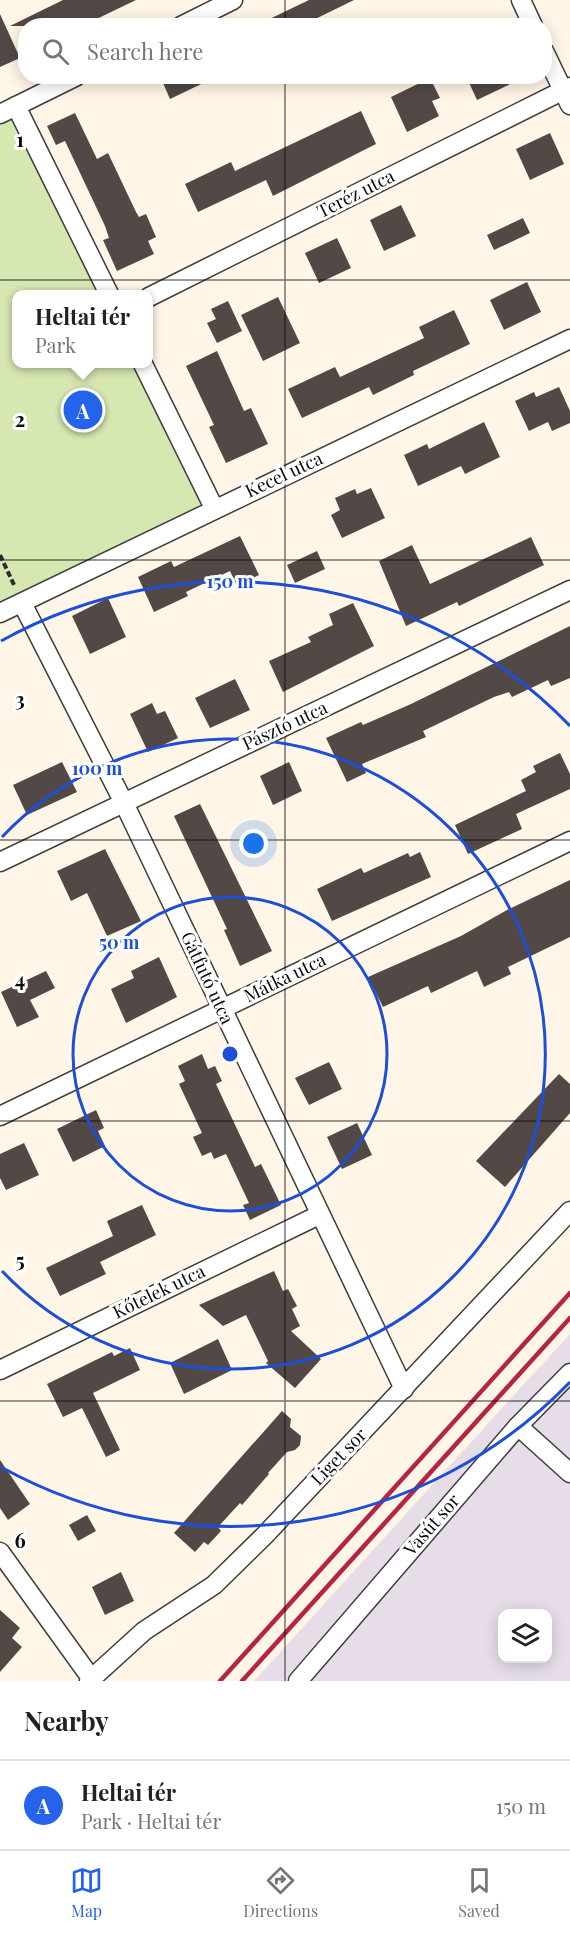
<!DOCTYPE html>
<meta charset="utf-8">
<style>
body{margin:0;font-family:"Playfair Display",serif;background:#f2f2f2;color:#222}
.controls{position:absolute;right:18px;bottom:18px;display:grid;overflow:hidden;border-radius:12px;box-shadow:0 3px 15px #0003}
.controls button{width:54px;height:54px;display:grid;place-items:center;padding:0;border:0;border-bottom:2px solid #e0e0e0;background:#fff;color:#222;font:30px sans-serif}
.you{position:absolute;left:254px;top:844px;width:21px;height:21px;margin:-15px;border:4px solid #fff;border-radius:50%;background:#1a73e8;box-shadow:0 0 0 9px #1a73e833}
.badge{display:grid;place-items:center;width:39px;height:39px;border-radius:50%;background:#2563eb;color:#fff;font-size:20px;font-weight:700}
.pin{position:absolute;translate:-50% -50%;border:3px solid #fff;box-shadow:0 2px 6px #0006}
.popup{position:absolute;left:12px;top:290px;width:141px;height:78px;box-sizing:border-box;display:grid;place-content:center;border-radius:12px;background:#fff;filter:drop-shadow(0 2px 4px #0005);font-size:20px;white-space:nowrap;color:#767676}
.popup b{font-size:22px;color:#222}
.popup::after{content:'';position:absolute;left:50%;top:100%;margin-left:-12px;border:12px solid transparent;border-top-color:#fff}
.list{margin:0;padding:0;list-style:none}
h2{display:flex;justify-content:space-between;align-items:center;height:78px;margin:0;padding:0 24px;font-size:26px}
h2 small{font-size:20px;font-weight:400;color:#767676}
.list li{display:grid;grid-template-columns:39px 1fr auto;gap:18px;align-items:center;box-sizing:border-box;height:90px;padding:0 24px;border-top:2px solid #e0e0e0}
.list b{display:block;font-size:22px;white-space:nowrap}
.list p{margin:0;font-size:20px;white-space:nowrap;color:#767676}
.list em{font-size:20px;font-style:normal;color:#767676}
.icon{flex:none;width:33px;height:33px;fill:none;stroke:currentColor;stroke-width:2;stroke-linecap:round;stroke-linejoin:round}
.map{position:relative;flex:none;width:570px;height:1681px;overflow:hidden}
.search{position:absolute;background:#fff;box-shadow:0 3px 15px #0003;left:18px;right:18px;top:18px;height:66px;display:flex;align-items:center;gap:15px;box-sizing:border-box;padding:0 21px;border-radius:24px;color:#767676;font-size:22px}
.sheet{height:168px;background:#fff}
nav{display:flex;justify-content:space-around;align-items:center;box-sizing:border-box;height:84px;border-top:2px solid #e0e0e0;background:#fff;font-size:16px;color:#767676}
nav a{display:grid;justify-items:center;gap:3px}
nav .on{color:#2563eb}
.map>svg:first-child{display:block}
</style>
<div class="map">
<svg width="570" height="1681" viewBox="0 0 570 1681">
<rect width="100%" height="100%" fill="#fff6e7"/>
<path fill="#e6dde9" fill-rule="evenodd" d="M570,1334V1681H254L503,1407ZM502,1614H548V1658H502Z"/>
<polygon fill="#d7e7b2" points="16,106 109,294 17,294 17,364 143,364 214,508 0,613 0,114"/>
<g fill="#524946">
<polygon points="63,0 136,0 82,26 10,26"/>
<polygon points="309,0 354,0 301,26 255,26"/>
<polygon points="0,14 20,58 0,67"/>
<polygon points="160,76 218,76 170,99"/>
<polygon points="466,76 527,76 477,100"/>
<polygon points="430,78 440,98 432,101 439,116 407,132 391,97"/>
<polygon points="361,111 376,144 273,196 266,180 198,212 185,184 231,162 235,171"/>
<polygon points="75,113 97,159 108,153 136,212 139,217 146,214 156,237 148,241 154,254 117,271 103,240 109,238 105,226 65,141 56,145 47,126"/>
<polygon points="550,133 564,164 530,180 516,149"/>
<polygon points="401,205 416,236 384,251 370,220"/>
<polygon points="523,218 530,233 494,250 487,235"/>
<polygon points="337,238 351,268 319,283 305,253"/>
<polygon points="527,282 541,312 504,330 490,300"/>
<polygon points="278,297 300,343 263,361 241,315"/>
<polygon points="228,301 242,331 217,343 207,323 216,319 211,309"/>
<polygon points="454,310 470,344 413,371 414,375 373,395 369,387 302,418 288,389 335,367 340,377 424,338 419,327"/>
<polygon points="217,351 244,411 251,408 268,444 226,463 209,427 214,425 186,366"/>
<polygon points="559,387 570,411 570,423 552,431 548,422 529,431 515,401 534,392 536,397"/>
<polygon points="484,422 500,457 465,474 461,466 418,486 404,455 427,444 429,449"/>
<polygon points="371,488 385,518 342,538 331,515 340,510 335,498 355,489 357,494"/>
<polygon points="240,536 259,575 237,586 230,571 186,592 188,596 154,612 138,577 171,561 174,567"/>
<polygon points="531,537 544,565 459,606 457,602 406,626 379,561 412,545 430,584"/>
<polygon points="317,551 325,569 295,583 287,565"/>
<polygon points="108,598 126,637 90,654 72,616"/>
<polygon points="353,603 374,646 283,692 269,661 311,642 308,637 333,625 329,614"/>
<polygon points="570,626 570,678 551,686 548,680 512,697 509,692 494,697 423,731 426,737 362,764 366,773 347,782 326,738 361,722 363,725 411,704"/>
<polygon points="235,679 250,710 210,728 195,698"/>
<polygon points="152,703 157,714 165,711 178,738 148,752 130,714"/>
<polygon points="560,753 570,774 570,789 516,814 522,829 468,854 455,825 526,791 521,780 536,772 533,766"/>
<polygon points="62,762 77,792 27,815 13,785"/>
<polygon points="289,762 302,791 273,805 260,776"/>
<polygon points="200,804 272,951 240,966 224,930 227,929 174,816"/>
<polygon points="105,849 141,921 107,936 87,893 71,901 57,871"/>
<polygon points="420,852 431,877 332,921 317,889 361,868 364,873 408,853 410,857"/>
<polygon points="570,880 570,937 508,967 511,974 484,987 477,971 431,993 428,986 383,1007 368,977 461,936 507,910"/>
<polygon points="159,957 177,997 126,1023 111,989 134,978 131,971"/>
<polygon points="46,971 55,988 30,1000 39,1017 17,1027 1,992"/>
<polygon points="202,1054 208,1069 215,1066 222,1081 216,1084 229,1112 255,1167 261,1164 281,1205 250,1220 243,1205 249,1203 226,1154 214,1159 211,1152 202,1156 193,1137 202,1133 179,1084 185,1081 178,1066"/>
<polygon points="329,1062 342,1089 309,1105 295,1078"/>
<polygon points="559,1074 570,1084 570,1113 505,1187 476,1161"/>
<polygon points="96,1110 104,1128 98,1131 105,1146 73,1162 57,1129"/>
<polygon points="357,1123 372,1155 342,1169 327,1137"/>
<polygon points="24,1143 39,1175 6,1190 0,1178 0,1154"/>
<polygon points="142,1205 156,1235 100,1262 106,1274 60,1296 46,1268 113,1236 107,1221"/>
<polygon points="274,1271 283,1291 288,1289 297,1306 292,1309 300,1326 291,1331 321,1359 295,1388 266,1363 268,1361 246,1315 223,1326 199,1305"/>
<polygon points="218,1339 232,1370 184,1394 170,1363"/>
<polygon points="130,1348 140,1370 93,1393 120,1450 106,1457 82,1408 63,1417 47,1384 112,1352 114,1356"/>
<polygon points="282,1411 291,1419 290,1427 301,1436 300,1445 295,1450 287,1452 268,1473 269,1474 242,1505 240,1503 218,1527 221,1531 208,1545 204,1542 195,1552 174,1533"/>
<polygon points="0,1460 30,1504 8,1520 0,1508"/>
<polygon points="87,1515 96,1531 78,1541 69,1525"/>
<polygon points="121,1572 134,1601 105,1615 92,1587"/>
<polygon points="0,1610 20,1628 12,1638 22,1647 0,1672"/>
</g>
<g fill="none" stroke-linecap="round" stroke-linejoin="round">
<defs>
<g id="street">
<polyline points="521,0 533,26"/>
<polyline points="181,26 233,0"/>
<polyline points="544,51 570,105"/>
<polyline points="16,106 109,294"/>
<polyline points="0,114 77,76"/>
<polyline points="149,297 570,87"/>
<polyline points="143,364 214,508"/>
<polyline points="22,603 124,803 404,1389"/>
<polyline points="0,613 570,339"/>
<polyline points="0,862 570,590"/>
<polyline points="0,1116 570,841"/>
<polyline points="0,1370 319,1215"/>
<polyline points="518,1426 570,1473"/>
<polyline points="0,1552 91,1678"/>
<polyline points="89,1681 144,1631 214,1585 265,1535 570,1211"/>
<polyline points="298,1681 518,1426 570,1373"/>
</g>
</defs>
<use href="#street" stroke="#3d3d3d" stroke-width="21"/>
<polyline stroke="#2c2c2c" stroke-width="4" stroke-dasharray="6 3" stroke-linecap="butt" points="0,555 15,587"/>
<use href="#street" stroke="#fff" stroke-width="18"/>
<g stroke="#b72443" stroke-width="4.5">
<polyline points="220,1681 570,1293"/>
<polyline points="242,1681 570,1318"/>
</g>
</g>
<path fill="none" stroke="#0a0a0a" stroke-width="1.5" stroke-opacity="0.55" d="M285,0V26M285,76V1681M0,280H570M0,560H570M0,840H570M0,1121H570M0,1401H570"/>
<g fill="none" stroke="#1d4ed8" stroke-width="3">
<circle cx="230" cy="1054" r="157"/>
<path d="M2 837A315 315 0 1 1 2 1271"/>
<path d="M570 1382A472 472 0 0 1 1 1467M1 641A472 472 0 0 1 570 726"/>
</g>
<g text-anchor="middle" stroke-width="6" stroke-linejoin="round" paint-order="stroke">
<g font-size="18" fill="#0a0a0a" stroke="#fff">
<text transform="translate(356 194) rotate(-27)" y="6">Teréz utca</text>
<text transform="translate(284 475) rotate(-25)" y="6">Kecel utca</text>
<text transform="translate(285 726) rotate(-25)" y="6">Pásztó utca</text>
<text transform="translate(207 978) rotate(65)" y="6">Gátfutó utca</text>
<text transform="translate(285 978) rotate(-26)" y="6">Mátka utca</text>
<text transform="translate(159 1292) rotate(-26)" y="6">Kőtelek utca</text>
<text transform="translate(339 1457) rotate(-46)" y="6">Liget sor</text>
<text transform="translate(432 1525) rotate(-49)" y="6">Vasút sor</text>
</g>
</g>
<g font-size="20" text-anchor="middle" font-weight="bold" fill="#0a0a0a" stroke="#fff" stroke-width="6" stroke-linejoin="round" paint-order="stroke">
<text x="20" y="147">1</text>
<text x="20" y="427">2</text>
<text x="20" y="707">3</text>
<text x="20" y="987">4</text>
<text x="20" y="1268">5</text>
<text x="20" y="1548">6</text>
</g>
<circle cx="230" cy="1054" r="9" fill="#1d4ed8" stroke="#fff" stroke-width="3"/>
<g font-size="18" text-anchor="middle" font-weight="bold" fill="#1d4ed8" stroke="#fff" stroke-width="6" stroke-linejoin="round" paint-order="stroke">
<text x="230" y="588">150 m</text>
<text x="97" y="775">100 m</text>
<text x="119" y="949">50 m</text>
</g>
</svg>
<div class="controls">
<button><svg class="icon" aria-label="layers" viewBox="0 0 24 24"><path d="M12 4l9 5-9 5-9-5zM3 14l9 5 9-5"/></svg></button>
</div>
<div class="you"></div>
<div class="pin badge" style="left:83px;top:410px">A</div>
<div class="popup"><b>Heltai tér</b>Park</div>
<div class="search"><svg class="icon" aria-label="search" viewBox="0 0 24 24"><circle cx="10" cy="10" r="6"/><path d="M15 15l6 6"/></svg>Search here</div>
</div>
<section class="sheet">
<h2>Nearby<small></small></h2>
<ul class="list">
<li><span class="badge">A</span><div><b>Heltai tér</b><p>Park · Heltai tér</p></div><em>150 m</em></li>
</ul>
</section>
<nav>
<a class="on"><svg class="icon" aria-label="map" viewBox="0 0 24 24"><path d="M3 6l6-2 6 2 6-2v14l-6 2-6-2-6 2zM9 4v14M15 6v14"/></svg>Map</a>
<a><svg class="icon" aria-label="directions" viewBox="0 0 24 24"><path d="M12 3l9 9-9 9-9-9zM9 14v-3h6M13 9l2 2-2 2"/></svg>Directions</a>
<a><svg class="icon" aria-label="saved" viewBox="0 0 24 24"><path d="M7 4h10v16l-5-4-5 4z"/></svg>Saved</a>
</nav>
